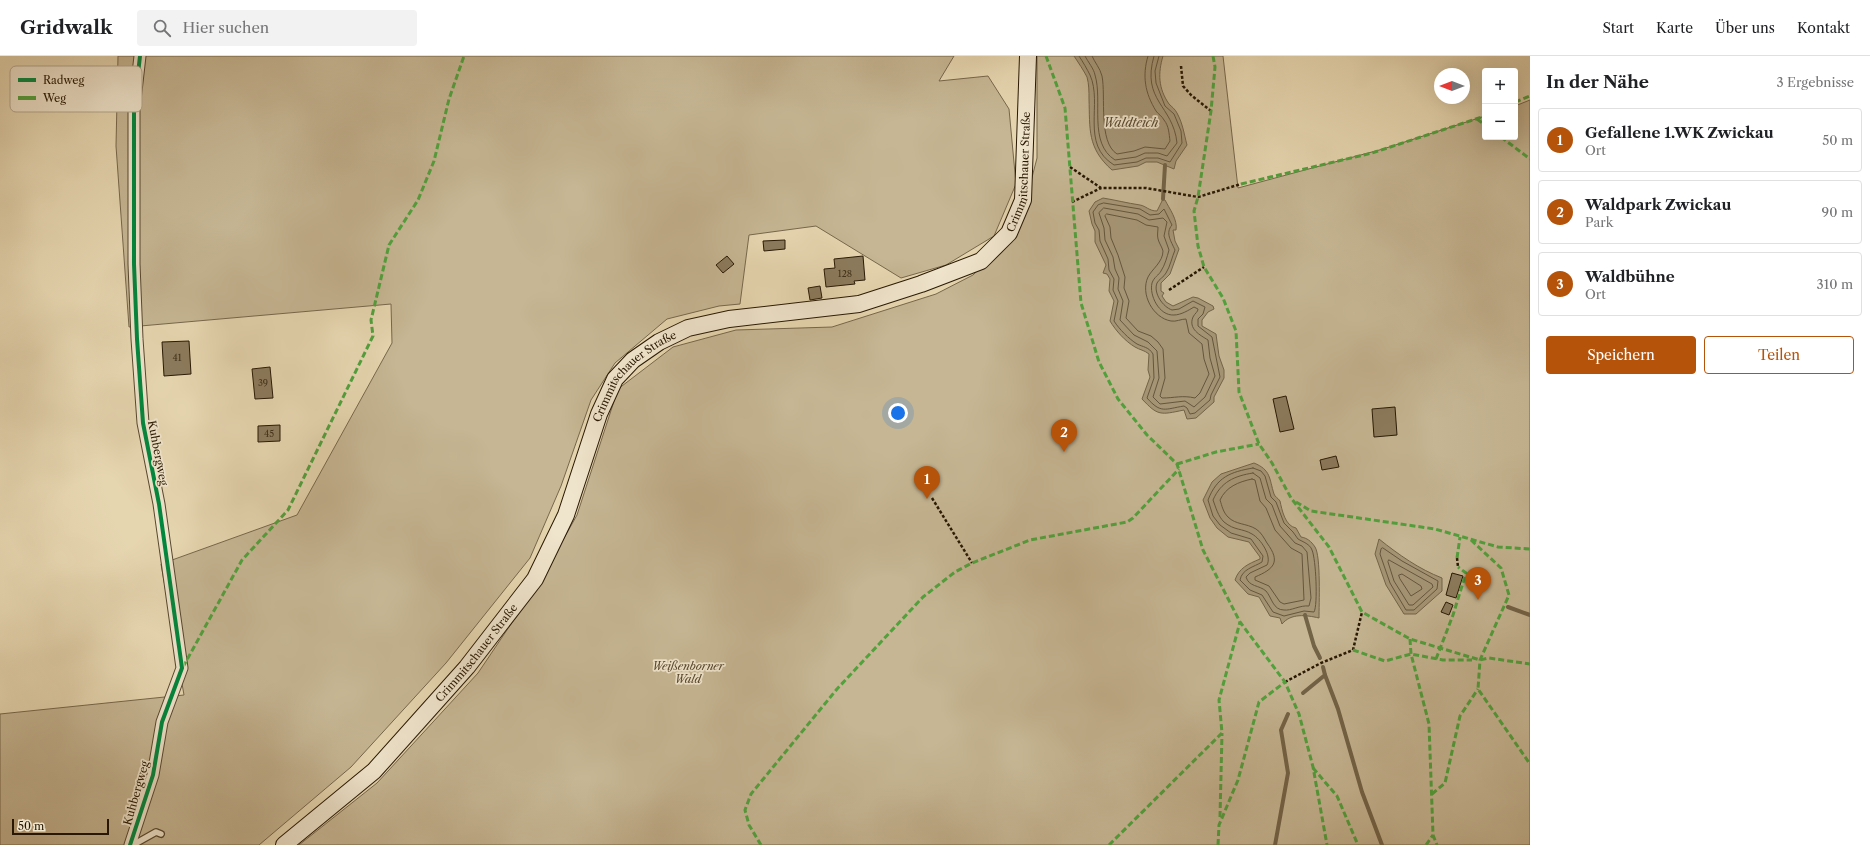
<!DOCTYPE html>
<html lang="de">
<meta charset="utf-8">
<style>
body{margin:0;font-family:"Libre Caslon Text",serif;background:#f2f2f2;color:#202124}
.controls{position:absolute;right:12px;top:12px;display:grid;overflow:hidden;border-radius:4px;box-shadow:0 4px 16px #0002}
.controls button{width:36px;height:36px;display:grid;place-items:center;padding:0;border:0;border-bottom:1px solid #e0e0e0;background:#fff;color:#202124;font:20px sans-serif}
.compass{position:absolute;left:1434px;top:12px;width:36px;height:36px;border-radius:50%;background:#fff;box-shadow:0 4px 16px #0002;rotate:270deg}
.scale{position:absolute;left:12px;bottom:10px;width:97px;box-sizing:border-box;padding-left:4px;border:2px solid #281803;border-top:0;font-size:11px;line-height:14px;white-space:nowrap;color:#281803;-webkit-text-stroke:3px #efe4cc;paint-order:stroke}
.you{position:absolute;left:898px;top:357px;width:14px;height:14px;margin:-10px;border:3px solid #fff;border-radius:50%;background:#1a73e8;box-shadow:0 0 0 6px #1a73e833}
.badge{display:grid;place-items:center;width:26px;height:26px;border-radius:50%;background:#b45309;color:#fff;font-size:13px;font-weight:700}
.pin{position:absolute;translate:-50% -33px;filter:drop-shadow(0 1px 2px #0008)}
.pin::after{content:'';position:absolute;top:21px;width:14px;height:12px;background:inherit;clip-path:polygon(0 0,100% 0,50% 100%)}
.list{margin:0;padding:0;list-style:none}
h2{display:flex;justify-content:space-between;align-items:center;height:52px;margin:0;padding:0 16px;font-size:17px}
h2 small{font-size:13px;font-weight:400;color:#757577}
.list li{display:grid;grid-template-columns:26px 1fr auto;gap:12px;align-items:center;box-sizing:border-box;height:64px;margin:0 8px 8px;padding:0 8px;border:1px solid #e0e0e0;border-radius:4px}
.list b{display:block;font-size:15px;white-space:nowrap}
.list p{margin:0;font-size:13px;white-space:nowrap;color:#757577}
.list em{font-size:13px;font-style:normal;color:#757577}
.actions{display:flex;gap:8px;padding:12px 16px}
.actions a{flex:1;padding:9px 0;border:1px solid #b45309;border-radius:4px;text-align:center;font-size:14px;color:#b45309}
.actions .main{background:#b45309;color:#fff}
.icon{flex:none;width:22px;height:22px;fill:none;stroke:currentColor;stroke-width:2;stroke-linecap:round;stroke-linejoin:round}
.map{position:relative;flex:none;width:1530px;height:789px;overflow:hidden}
header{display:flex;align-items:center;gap:24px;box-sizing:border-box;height:56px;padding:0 20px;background:#fff;border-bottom:1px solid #e0e0e0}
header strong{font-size:19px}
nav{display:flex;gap:22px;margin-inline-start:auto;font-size:14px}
.search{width:280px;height:36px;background:#f2f2f2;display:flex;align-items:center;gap:10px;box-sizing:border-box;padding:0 14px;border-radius:4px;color:#757577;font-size:15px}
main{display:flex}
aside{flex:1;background:#fff}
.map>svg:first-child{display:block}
</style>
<header>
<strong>Gridwalk</strong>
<div class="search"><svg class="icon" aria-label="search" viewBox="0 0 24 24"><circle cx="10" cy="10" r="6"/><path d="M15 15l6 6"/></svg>Hier suchen</div>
<nav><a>Start</a><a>Karte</a><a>Über uns</a><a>Kontakt</a></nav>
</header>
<main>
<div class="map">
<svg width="1530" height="789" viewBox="0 0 1530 789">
<rect width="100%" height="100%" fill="#e6d6b0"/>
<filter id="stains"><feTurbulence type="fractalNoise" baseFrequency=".005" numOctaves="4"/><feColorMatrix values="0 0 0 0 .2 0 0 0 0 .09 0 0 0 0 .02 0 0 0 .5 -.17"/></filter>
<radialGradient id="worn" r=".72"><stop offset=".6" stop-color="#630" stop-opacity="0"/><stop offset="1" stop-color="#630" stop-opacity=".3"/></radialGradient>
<g fill="#c6b693" stroke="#77674b">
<polygon points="118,0 954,0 939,25 988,20 1009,53 1016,128 994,180 946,209 901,222 816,170 749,179 740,248 719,250 667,263 615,307 591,344 561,430 530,502 446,607 351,711 259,789 0,789 0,658 184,639 161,508 297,459 392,287 391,248 129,271 116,90"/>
<polygon points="1037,0 1223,0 1238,132 1383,93 1485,60 1485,81 1515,81 1515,50 1530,44 1530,789 299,789 377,727 478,617 540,525 577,459 618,333 673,291 736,274 832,271 936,238 973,219 1018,176 1037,102"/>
</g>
<g fill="#a59575" stroke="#736347">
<path d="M1074,0H1163C1158,17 1158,32 1169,48C1172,51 1175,53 1177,57C1183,68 1184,78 1187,89L1176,105L1174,113L1157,106H1146L1138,110L1112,114C1087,92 1090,73 1089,43C1089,36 1089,28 1087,21C1084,15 1078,6 1074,0Z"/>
<path d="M1103,142C1115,144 1127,147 1140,149C1146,150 1149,155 1157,155L1163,143L1165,144C1169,152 1178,164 1176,174H1173L1175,185L1179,193L1170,218L1161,227V235L1164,237L1162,240L1166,246L1173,250L1193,241L1198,242L1213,250L1214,253L1208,256L1202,264V270L1216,278L1219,300L1224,314V322L1214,341V346L1196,362L1187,363L1184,354C1160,359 1158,360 1142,343L1150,321L1148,314L1149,298C1144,294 1140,294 1135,291C1125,285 1116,275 1110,265L1114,245L1109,235L1110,223L1107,218L1103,217L1106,209L1095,186V175L1092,168L1089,155L1095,146Z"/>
<path d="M1254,407C1271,414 1269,422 1274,438C1275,441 1278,442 1280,445C1282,454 1285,470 1296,472L1301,481C1307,482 1311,485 1315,491C1321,500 1319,549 1319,562C1306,559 1291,557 1282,568L1280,562L1270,560L1259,541L1248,538L1235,524C1239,512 1248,508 1260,503V501L1249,486L1228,481L1217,472L1210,462L1203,444L1212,426L1221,418Z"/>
<path d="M1379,483C1399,499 1419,513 1442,522V535L1416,558H1404L1386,529L1375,498Z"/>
</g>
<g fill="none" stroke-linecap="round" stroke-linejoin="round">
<g stroke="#66563c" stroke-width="1">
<path d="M1079,0C1083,6 1087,13 1090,19C1103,48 1080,88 1114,109L1137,106L1146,102H1158L1170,106L1182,87L1181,75L1174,58L1165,50L1156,27L1155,15L1159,0"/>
<path d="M1085,0C1088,6 1094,13 1095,19C1103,45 1088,87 1115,104L1136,101L1145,97H1158L1167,100L1177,87C1173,49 1141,45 1154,0"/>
<path d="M1092,0C1095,7 1100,12 1102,20C1106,40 1098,86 1117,98L1134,95L1145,91L1165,93L1170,85C1169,78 1169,70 1164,64C1162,60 1158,58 1156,55C1145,37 1142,20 1148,0"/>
<path d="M1104,147L1140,153L1150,159L1159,158L1164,153L1172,169C1165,177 1171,185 1175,194C1172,201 1170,211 1166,217C1164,221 1159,223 1157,227C1153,237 1163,251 1172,254L1179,253L1193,245L1205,251L1203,258L1198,263V270L1212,281L1220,321L1211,339L1210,344L1195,357L1190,358L1187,352L1184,350C1165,353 1161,358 1147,342L1154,322L1153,298C1149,291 1143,291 1137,288C1129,283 1119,273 1114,265L1118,245L1113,234L1114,223L1109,214L1108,203L1100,185L1099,174L1095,167L1093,156L1098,149Z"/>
<path d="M1104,152L1138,158L1149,164L1163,162L1167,166L1164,180L1169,194C1167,201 1165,209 1161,215C1159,219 1154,221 1152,227C1149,239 1159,260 1174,259C1181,259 1189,254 1194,251L1198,253C1198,256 1195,257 1193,261C1188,273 1200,279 1208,284L1210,302L1215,320L1205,341L1194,351L1185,345L1160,348L1153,341L1159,322L1157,295L1148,286L1134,279L1120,264L1123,245L1118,233L1119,222L1115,213L1113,201L1105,184L1104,172L1099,157Z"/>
<path d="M1107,158L1137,164L1146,169L1158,171C1158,175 1157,179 1158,183C1159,187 1162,191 1163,195C1163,206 1152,213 1148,221C1140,238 1153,262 1171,265C1176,266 1181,263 1186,263L1189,277L1202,288L1204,303L1209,318L1200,337L1195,342C1182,339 1175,342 1162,342L1160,340L1165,322L1163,293L1158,286L1151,280L1138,275L1126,262L1129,245L1124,232L1125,221L1118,199L1111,182L1110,171L1105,160Z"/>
<path d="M1253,412L1261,415L1265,420L1271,441L1276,446L1284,467L1293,476L1298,483C1303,486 1310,488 1312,494C1316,503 1318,549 1314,556L1304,555L1284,560L1273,556L1262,539L1250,534L1240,524C1242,513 1254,511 1262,506L1263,500L1251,483L1231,477L1220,469L1213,460L1208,444C1217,421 1230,416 1253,412Z"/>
<path d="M1253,417L1260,422L1266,443L1272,449L1280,470L1295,487L1302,490L1307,496L1311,542L1309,550C1300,549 1291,555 1284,554C1273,554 1272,542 1266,535C1259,529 1249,531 1246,521L1250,517L1267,509C1272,500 1261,483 1252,478C1242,472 1235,475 1224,466C1218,460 1216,452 1213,444C1221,426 1234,420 1253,417Z"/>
<path d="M1252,423L1255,424L1260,445L1266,452L1275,474L1291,492L1302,498L1304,544L1284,548L1280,546L1269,530L1255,524V521C1274,513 1281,506 1267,487C1264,482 1261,476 1256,473C1246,467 1236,469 1228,461C1223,456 1222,450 1220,444C1226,431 1238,426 1252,423Z"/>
<polygon points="1383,492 1402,505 1438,525 1437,533 1414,554 1406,554 1390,527 1380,498 1381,493"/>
<polygon points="1389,504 1432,528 1433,531 1413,549 1409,549 1394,525 1388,506"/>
<polygon points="1399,519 1402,518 1421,530 1422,533 1411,540 1400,523"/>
</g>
<g stroke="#736347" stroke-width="4">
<polyline points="1163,143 1165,109"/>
<polyline points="1508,551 1530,559"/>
<polyline points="1305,559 1314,590 1320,602"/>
<polyline points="1325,619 1338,653 1362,736 1382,789"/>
<polyline points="1303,637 1325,619 1323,611"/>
<polyline points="1275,789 1288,717 1281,674 1288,658"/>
</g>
</g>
<g fill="#8b7b5d" stroke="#281803">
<polygon points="785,184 785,193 764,195 763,185"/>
<polygon points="727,200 734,208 723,217 716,209"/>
<polygon points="863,200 865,224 854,225 855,228 826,231 824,213 835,212 834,203"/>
<polygon points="820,230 822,242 810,244 808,232"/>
<polygon points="189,285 191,318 164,320 162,286"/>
<polygon points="270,311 273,342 255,343 252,313"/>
<polygon points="1286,340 1294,373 1280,376 1273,343"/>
<polygon points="1395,351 1397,379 1374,381 1372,353"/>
<polygon points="280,369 280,385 258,386 258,370"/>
<polygon points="1336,400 1339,411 1322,414 1320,404"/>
<polygon points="1452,517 1463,520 1456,542 1446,539"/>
<polygon points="1446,546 1453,549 1449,559 1441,556"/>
</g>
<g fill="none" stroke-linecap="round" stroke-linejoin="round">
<defs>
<polyline id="service" points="133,789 156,776 161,778"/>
<polyline id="minor" points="130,789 153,719 162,666 182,612 159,448 143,367 137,283 134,208 134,53 140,0"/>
<g id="secondary">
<path id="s1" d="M284,789L374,715L467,611L535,523L566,459L599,358L615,323L633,304L659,286L688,272L729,263L859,248L921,228L981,205L1009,177L1023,144L1028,0"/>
</g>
</defs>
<use href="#service" stroke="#58482e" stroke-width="8"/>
<use href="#minor" stroke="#58482e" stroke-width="13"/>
<use href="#secondary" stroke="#281803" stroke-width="18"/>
<g stroke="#281803" stroke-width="2.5" stroke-dasharray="3 2" stroke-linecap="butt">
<polyline points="1181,10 1183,30 1191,39 1211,55"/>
<polyline points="1070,111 1101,132 1146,132 1198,141 1241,128"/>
<polyline points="1072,146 1101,132"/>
<polyline points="1169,234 1204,211"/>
<polyline points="932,442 972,507"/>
<polyline points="1457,502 1458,511"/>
<polyline points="1285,626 1321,607 1353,594 1362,556"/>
</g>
<use href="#service" stroke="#efe4cc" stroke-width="5.5"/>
<use href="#minor" stroke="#efe4cc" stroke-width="11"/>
<use href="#secondary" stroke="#efe4cc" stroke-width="16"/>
<g stroke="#51a13d" stroke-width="3" stroke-dasharray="6 3" stroke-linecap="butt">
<polyline points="1046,0 1065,52 1081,247 1099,306 1118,343 1147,379 1177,408 1203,494 1240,566 1285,626 1299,658 1313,711 1327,789"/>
<polyline points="1213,0 1215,11 1211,55 1198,141 1194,155 1198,190 1204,211 1223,242 1236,275 1239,336 1259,388 1272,407 1291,442 1329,491 1362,556 1410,583 1480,604 1489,602 1530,608"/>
<polyline points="1515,46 1530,40"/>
<polyline points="1477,63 1485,69"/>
<polyline points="1501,81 1530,103"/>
<polyline points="1241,128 1372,97 1485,60"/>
<polyline points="1177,408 1216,396 1259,388"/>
<polyline points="1296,446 1311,455 1435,473 1498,491 1530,493"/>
<polyline points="1471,484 1501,512 1509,539 1480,604 1478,633 1530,708"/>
<polyline points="1457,502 1460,481"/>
<polyline points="1410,583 1411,598 1429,668 1433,779 1437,789"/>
<polyline points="1353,594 1385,605 1411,598 1443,604 1472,604"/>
<polyline points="1436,603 1453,559 1466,517 1458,511"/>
<polyline points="183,611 242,504 288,454 373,280 371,264 389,189 418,144 434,105 449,43 464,0"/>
<polyline points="1313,712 1337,740 1358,789"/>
<polyline points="1432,738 1445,727 1460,660 1478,633"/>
<polyline points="1220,761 1222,677"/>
<polyline points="761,789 749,769 745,754 751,738 837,633 923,541 955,516 972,507 1030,484 1127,466 1133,462 1179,413"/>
<polyline points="1109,789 1222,677 1219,644 1240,566"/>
<polyline points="1218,789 1219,769 1238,724 1259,646 1285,626"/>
<polyline points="1426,789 1433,779"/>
</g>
<defs>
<polyline id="cycleway" points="130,789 153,719 162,666 182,612 159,448 143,367 137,283 134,208 134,53 140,0"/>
</defs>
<use href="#cycleway" stroke="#efe4cc" stroke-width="6"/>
<use href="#cycleway" stroke="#00873e" stroke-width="4"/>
</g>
<g text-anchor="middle" stroke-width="3.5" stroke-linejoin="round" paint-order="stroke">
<g font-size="9" fill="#41311a">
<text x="845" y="221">128</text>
<text x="177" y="305">41</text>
<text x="263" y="330">39</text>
<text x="269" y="381">45</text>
</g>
<g font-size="11" fill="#281803" stroke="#efe4cc">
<text dy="4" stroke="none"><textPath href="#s1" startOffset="1078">Crimmitschauer Straße</textPath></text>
<text dy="4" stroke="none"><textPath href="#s1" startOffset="598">Crimmitschauer Straße</textPath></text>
<text transform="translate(158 397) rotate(79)" y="4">Kuhbergweg</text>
<text dy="4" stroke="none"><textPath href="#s1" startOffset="273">Crimmitschauer Straße</textPath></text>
<text transform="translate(136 737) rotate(-74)" y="4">Kuhbergweg</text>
</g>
<g font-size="11" font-style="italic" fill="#57472e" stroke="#efe4cc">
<text x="688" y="614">Weißenborner<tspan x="688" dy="13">Wald</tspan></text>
</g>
<g font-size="12" font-style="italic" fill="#5a4a31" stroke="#efe4cc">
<text x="1131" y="71">Waldteich</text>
</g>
</g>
<rect x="10" y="10" width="132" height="46" rx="6" fill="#efe4cc" stroke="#b3a790" stroke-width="1"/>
<rect x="18" y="22" width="18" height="4" fill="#00873e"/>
<rect x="18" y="40" width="18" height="4" fill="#51a13d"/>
<g font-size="11" fill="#281803">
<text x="43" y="28">Radweg</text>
<text x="43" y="46">Weg</text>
</g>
<rect width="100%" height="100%" filter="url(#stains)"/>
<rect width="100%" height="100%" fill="url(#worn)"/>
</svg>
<div class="controls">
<button>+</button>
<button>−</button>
</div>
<svg class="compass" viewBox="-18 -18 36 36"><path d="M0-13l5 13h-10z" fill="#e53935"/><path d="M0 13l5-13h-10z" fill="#757577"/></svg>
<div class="scale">50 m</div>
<div class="you"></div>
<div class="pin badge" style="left:927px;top:443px">1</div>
<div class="pin badge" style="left:1064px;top:396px">2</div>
<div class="pin badge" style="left:1478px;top:544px">3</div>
</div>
<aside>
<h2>In der Nähe<small>3 Ergebnisse</small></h2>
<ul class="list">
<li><span class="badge">1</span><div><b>Gefallene 1.WK Zwickau</b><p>Ort</p></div><em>50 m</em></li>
<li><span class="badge">2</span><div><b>Waldpark Zwickau</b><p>Park</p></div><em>90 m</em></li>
<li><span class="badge">3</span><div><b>Waldbühne</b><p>Ort</p></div><em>310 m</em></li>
</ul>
<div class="actions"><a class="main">Speichern</a><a>Teilen</a></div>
</aside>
</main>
